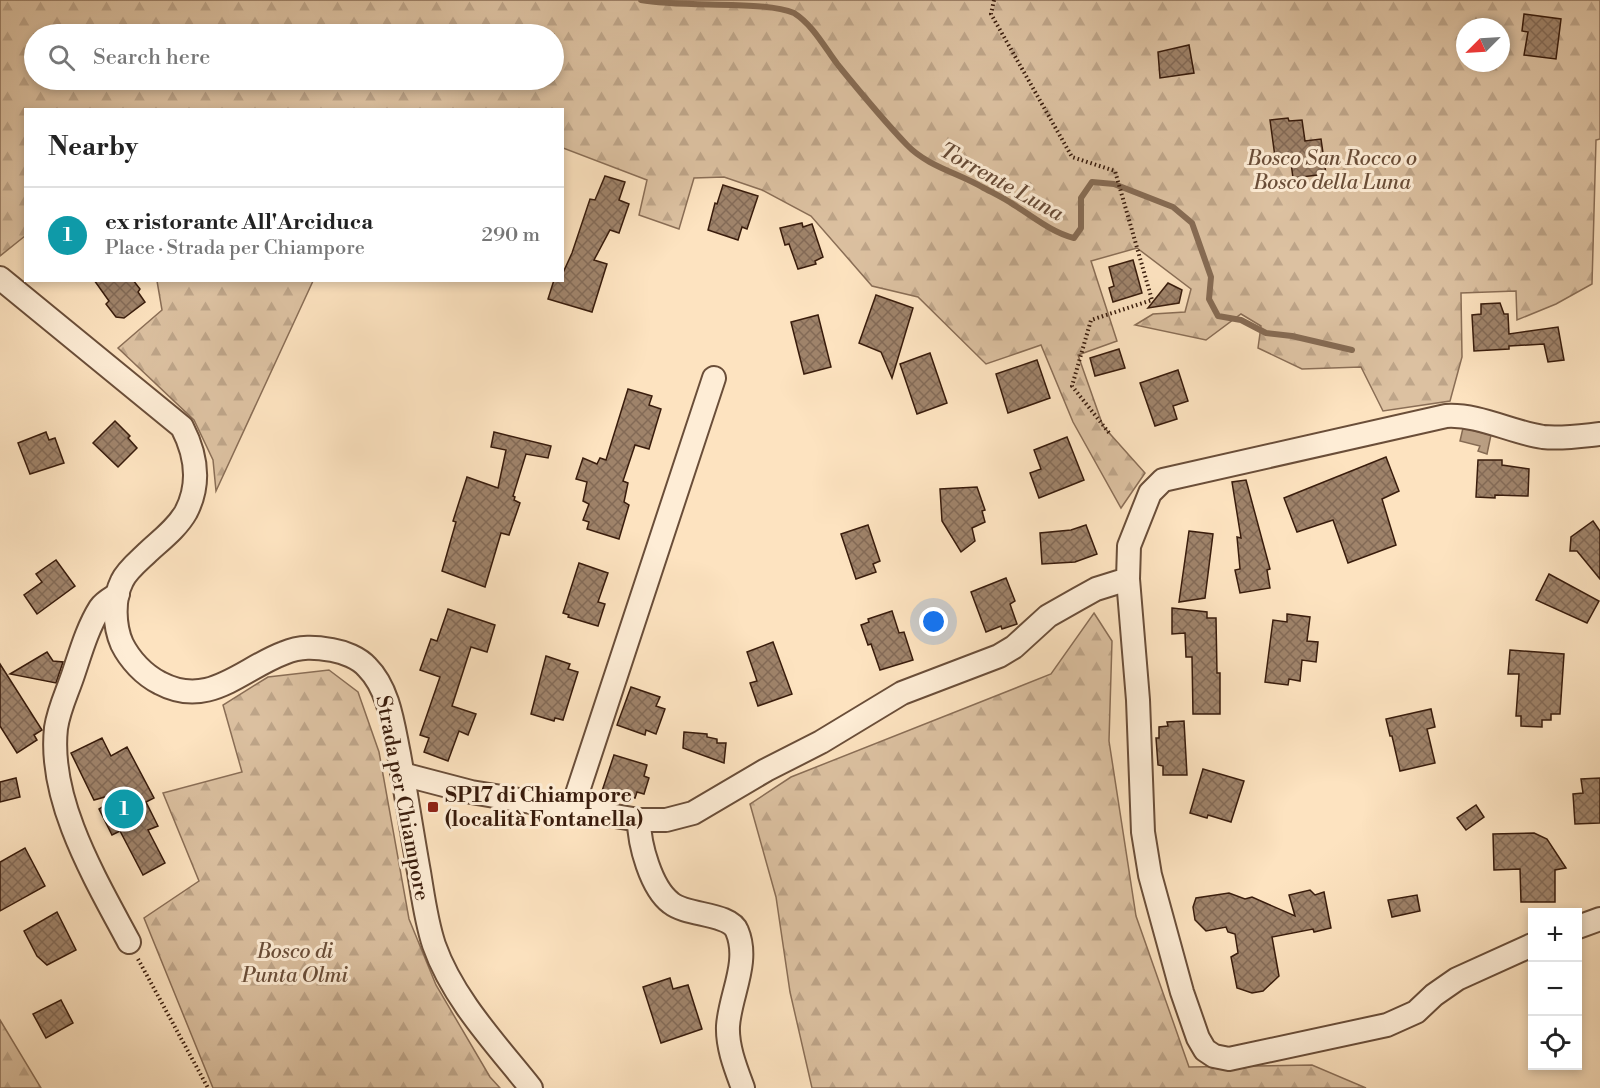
<!DOCTYPE html>
<meta charset="utf-8">
<style>
body{margin:0;font-family:"Libre Bodoni",serif;background:#f2f2f2;color:#222}
.controls{position:absolute;right:18px;bottom:18px;display:grid;overflow:hidden;border-radius:0px;box-shadow:0 3px 9px #0003}
.controls button{width:54px;height:54px;display:grid;place-items:center;padding:0;border:0;border-bottom:2px solid #e0e0e0;background:#fff;color:#222;font:30px sans-serif}
.compass{position:absolute;left:1456px;top:18px;width:54px;height:54px;border-radius:50%;background:#fff;box-shadow:0 3px 9px #0003;rotate:246deg}
.you{position:absolute;left:934px;top:622px;width:21px;height:21px;margin:-15px;border:4px solid #fff;border-radius:50%;background:#1a73e8;box-shadow:0 0 0 9px #1a73e833}
.badge{display:grid;place-items:center;width:39px;height:39px;border-radius:50%;background:#ea580c;color:#fff;font-size:20px;font-weight:700}
.pin{position:absolute;translate:-50% -50%;border:3px solid #fff;box-shadow:0 2px 6px #0006}
.list{margin:0;padding:0;list-style:none}
h2{display:flex;justify-content:space-between;align-items:center;height:78px;margin:0;padding:0 24px;font-size:26px}
h2 small{font-size:20px;font-weight:400;color:#767676}
.list li{display:grid;grid-template-columns:39px 1fr auto;gap:18px;align-items:center;box-sizing:border-box;height:96px;padding:0 24px;border-top:2px solid #e0e0e0}
.list b{display:block;font-size:22px;white-space:nowrap}
.list p{margin:0;font-size:20px;white-space:nowrap;color:#767676}
.list em{font-size:20px;font-style:normal;color:#767676}
.icon{flex:none;width:33px;height:33px;fill:none;stroke:currentColor;stroke-width:2;stroke-linecap:round;stroke-linejoin:round}
.map{position:relative;flex:none;width:1600px;height:1088px;overflow:hidden}
.search{position:absolute;background:#fff;box-shadow:0 3px 9px #0003;left:24px;top:24px;width:540px;height:66px;display:flex;align-items:center;gap:15px;box-sizing:border-box;padding:0 21px;border-radius:33px;color:#767676;font-size:22px}
.panel{position:absolute;background:#fff;box-shadow:0 3px 9px #0003;left:24px;top:108px;width:540px;height:174px;border-radius:0px}
.map>svg:first-child{display:block}
</style>
<div class="map">
<svg width="1600" height="1088" viewBox="0 0 1600 1088">
<defs>
<pattern id="forest-firs" width="22" height="20" patternUnits="userSpaceOnUse" patternTransform="scale(1.5)"><rect width="22" height="20" fill="#dcc1a1"/><path d="M5 1l3.5 6h-7zM16 11l3.5 6h-7z" fill="#bea589"/></pattern>
<pattern id="building-cross-hatch" width="8" height="8" patternUnits="userSpaceOnUse" patternTransform="scale(1.5)"><rect width="8" height="8" fill="#9f836a"/><path d="M0 0l8 8M0 8l8-8" fill="none" stroke="#836a56"/></pattern>
</defs>
<rect width="100%" height="100%" fill="#fde3c0"/>
<filter id="stains"><feTurbulence type="fractalNoise" baseFrequency=".00333" numOctaves="4"/><feColorMatrix values="0 0 0 0 .2 0 0 0 0 .09 0 0 0 0 .02 0 0 0 .5 -.17"/></filter>
<radialGradient id="worn" r=".72"><stop offset=".6" stop-color="#630" stop-opacity="0"/><stop offset="1" stop-color="#630" stop-opacity=".3"/></radialGradient>
<g fill="url(#forest-firs)" stroke="#8a6e56" stroke-width="1.5" fill-rule="evenodd">
<path d="M0,0H1600V139L1596,140L1592,284L1556,304L1517,320L1516,291L1461,293L1462,357L1450,401L1383,411L1361,367L1302,369L1258,348L1261,326L1241,314L1206,340L1135,325L1153,314L1185,312L1191,289L1137,248L1091,261L1117,341L1078,355L1103,426L1145,473L1121,508L1073,422L1041,345L986,364L918,297L872,286L811,216L762,190L724,177L694,178L679,229L639,215L647,180L563,148L562,110H26L25,236L0,256ZM1465,27H1501V63H1465ZM34,34H554V80H34Z"/>
<polygon points="157,281 313,281 216,491 213,460 194,420 118,348 162,310"/>
<polygon points="1094,613 1112,641 1109,741 1136,916 1189,1067 1312,1065 1366,1088 812,1088 790,992 776,897 750,804 791,777 1051,674"/>
<polygon points="329,670 358,692 379,752 409,919 436,985 490,1077 500,1088 213,1088 144,918 199,881 163,793 242,772 223,705 268,677"/>
<polygon points="0,1020 41,1088 0,1088"/>
</g>
<polygon fill="#ba9f83" stroke="#866b53" stroke-width="1.5" points="1463,428 1491,435 1487,454 1478,451 1480,446 1460,441"/>
<g fill="none" stroke-linecap="round" stroke-linejoin="round">
<path stroke="#866b53" stroke-width="6" d="M641,0C682,8 762,0 794,13C813,25 825,48 838,65C860,92 883,120 907,145C927,166 958,173 982,187C993,193 1004,198 1014,205C1034,217 1051,232 1074,238L1081,228V198L1092,182L1114,184L1173,207L1192,223L1211,277L1209,299L1218,316L1241,320L1266,333L1292,336L1352,350"/>
</g>
<g fill="url(#building-cross-hatch)" stroke="#391c0c" stroke-width="1.5">
<polygon points="1524,14 1561,19 1556,59 1524,55 1528,32 1522,31"/>
<polygon points="1189,45 1194,73 1160,78 1158,52"/>
<polygon points="1288,118 1289,121 1302,120 1305,141 1321,139 1326,174 1293,178 1290,155 1275,157 1270,120"/>
<polygon points="605,176 625,182 619,200 629,204 619,233 610,230 594,260 607,264 592,312 548,299 554,280 562,280 562,275 572,253 590,199 595,200"/>
<polygon points="723,185 758,196 747,229 742,227 738,240 708,230 715,203 717,204"/>
<polygon points="802,223 803,227 812,224 823,257 815,261 816,264 798,269 789,244 785,245 780,228"/>
<polygon points="1133,260 1142,293 1113,302 1109,288 1114,286 1109,267"/>
<polygon points="94,280 133,280 140,289 138,292 145,302 124,318 116,317 106,304 109,301"/>
<polygon points="1168,283 1182,290 1179,303 1148,308"/>
<polygon points="876,295 913,308 892,378 881,352 859,343"/>
<polygon points="1500,303 1504,314 1508,314 1509,334 1558,327 1564,360 1548,362 1544,344 1509,346 1509,349 1474,351 1472,315 1481,314 1481,304"/>
<polygon points="818,315 831,367 804,374 791,322"/>
<polygon points="1119,349 1125,368 1095,376 1090,358"/>
<polygon points="930,353 947,403 917,414 900,364"/>
<polygon points="1037,360 1050,398 1008,413 996,374"/>
<polygon points="1178,370 1188,401 1173,406 1177,419 1155,426 1140,383"/>
<polygon points="628,389 652,396 649,405 661,409 649,449 635,445 623,481 628,483 624,502 629,505 619,539 587,529 589,522 583,520 589,504 583,501 587,482 576,479 583,458 597,464 600,458 606,460"/>
<polygon points="115,421 130,436 128,438 137,448 118,467 93,443"/>
<polygon points="46,432 49,440 55,438 64,463 30,474 18,443"/>
<polygon points="494,432 551,446 548,458 526,454 513,496 515,497 514,500 520,503 509,535 501,533 485,587 442,571 456,522 453,521 467,477 498,488 506,450 491,447"/>
<polygon points="1067,437 1084,480 1039,498 1030,473 1041,469 1034,450"/>
<polygon points="1386,457 1399,491 1382,499 1396,545 1348,563 1333,520 1297,532 1284,498"/>
<polygon points="1478,460 1502,460 1502,465 1529,469 1528,496 1495,495 1495,498 1476,497"/>
<polygon points="1246,480 1270,569 1267,570 1270,588 1240,593 1235,570 1240,569 1237,537 1241,538 1232,482"/>
<polygon points="977,487 985,510 982,511 985,522 972,528 975,541 961,552 942,521 940,489"/>
<polygon points="1593,521 1600,531 1600,579 1577,551 1570,551 1571,537"/>
<polygon points="868,525 880,561 873,564 876,572 856,579 841,534"/>
<polygon points="1086,525 1097,554 1075,562 1042,564 1040,533 1071,530"/>
<polygon points="1189,531 1213,534 1205,598 1179,602"/>
<polygon points="56,560 75,586 37,614 24,595 42,582 36,574"/>
<polygon points="579,563 608,573 598,602 605,604 598,626 568,617 569,615 563,613"/>
<polygon points="1549,574 1599,601 1587,623 1536,600"/>
<polygon points="1006,578 1015,601 1010,604 1017,624 1002,629 1001,626 986,632 971,592"/>
<polygon points="1172,608 1207,612 1207,618 1216,618 1217,673 1220,673 1220,714 1193,714 1192,657 1186,657 1185,633 1172,634"/>
<polygon points="448,609 495,625 487,652 471,647 452,706 476,714 468,735 459,731 448,761 424,752 429,738 420,735 440,677 420,670 431,639 437,641"/>
<polygon points="892,611 899,633 904,632 913,660 880,670 871,644 868,645 861,625 869,622 868,619"/>
<polygon points="1287,614 1310,617 1307,641 1318,642 1316,662 1302,660 1300,681 1289,679 1288,685 1265,682 1273,620 1287,622"/>
<polygon points="773,642 792,694 758,706 750,683 757,681 747,652"/>
<polygon points="1510,650 1564,654 1560,714 1551,714 1551,720 1542,720 1542,727 1521,726 1521,716 1516,716 1519,674 1508,674"/>
<polygon points="47,652 53,661 63,662 56,683 10,674"/>
<polygon points="546,656 570,664 568,669 578,672 563,720 555,718 554,721 531,714"/>
<polygon points="0,664 42,730 34,735 37,740 17,753 0,726"/>
<polygon points="631,687 660,697 656,706 665,709 656,734 646,730 645,735 617,725"/>
<polygon points="1431,709 1435,727 1427,729 1435,763 1400,771 1392,736 1390,736 1386,719"/>
<polygon points="1184,721 1187,775 1163,775 1163,766 1158,765 1156,738 1159,738 1159,727 1168,726 1167,722"/>
<polygon points="684,732 707,734 707,737 717,739 717,743 726,743 724,763 683,748"/>
<polygon points="102,738 111,756 127,747 154,798 146,802 158,826 148,830 165,863 143,875 120,831 112,835 99,809 114,800 112,795 94,800 71,753"/>
<polygon points="614,755 647,765 644,776 649,778 644,794 637,792 635,798 617,793 617,795 602,791"/>
<polygon points="1203,769 1244,781 1231,822 1208,815 1207,818 1190,813"/>
<polygon points="16,778 20,797 0,802 0,782"/>
<polygon points="1600,778 1600,823 1575,824 1573,794 1583,793 1581,779"/>
<polygon points="1476,805 1484,817 1466,830 1457,818"/>
<polygon points="1534,833 1547,839 1566,868 1555,870 1555,902 1521,902 1520,869 1494,870 1493,834"/>
<polygon points="25,848 45,886 0,911 0,862"/>
<polygon points="1310,890 1315,895 1324,892 1331,928 1314,932 1313,929 1272,937 1279,976 1263,991 1252,993 1237,988 1231,957 1238,953 1235,934 1228,932 1226,927 1206,931 1195,920 1193,907 1196,898 1229,893 1245,899 1252,897 1295,916 1289,895"/>
<polygon points="1417,895 1420,911 1392,917 1388,900"/>
<polygon points="57,912 76,950 47,965 37,956 24,931"/>
<polygon points="670,978 673,989 688,985 702,1029 661,1043 643,987"/>
<polygon points="61,1000 73,1023 46,1038 33,1014"/>
</g>
<g fill="none" stroke-linecap="round" stroke-linejoin="round">
<defs>
<g id="minor">
<path d="M0,278L182,427C196,454 201,483 186,512C177,528 161,540 148,552C140,560 127,570 122,581C113,599 114,626 122,644C130,660 144,675 160,683C209,709 241,669 284,653C300,646 315,647 332,650C344,652 359,658 367,667C389,689 393,725 399,754C406,793 412,833 419,872C423,896 426,921 434,945C453,999 496,1044 531,1088"/>
<polyline points="1128,579 1138,700 1143,832 1150,875 1182,992 1198,1038 1205,1050 1214,1056 1229,1059 1387,1025 1416,1012 1434,995 1457,979 1532,945"/>
<path d="M118,594C112,598 104,602 100,608C88,627 81,651 74,672C68,691 59,708 56,728C48,801 96,880 129,942"/>
<path d="M402,774L471,792L639,820H666L693,813L766,770L821,742L902,693L999,656L1014,647L1048,616L1078,599L1096,589L1128,579L1129,546L1150,493L1163,480L1446,416C1479,414 1510,432 1543,437C1562,439 1581,436 1600,434"/>
<polyline points="572,809 714,378"/>
<path d="M639,820C639,844 651,888 671,903C687,916 730,913 737,931C750,962 730,995 728,1026C727,1047 736,1069 743,1088"/>
<polyline points="1578,927 1600,919"/>
</g>
</defs>
<use href="#minor" stroke="#6a4e39" stroke-width="26"/>
<g stroke="#391c0c" stroke-width="4" stroke-dasharray="1.5 3" stroke-linecap="butt">
<polyline points="994,0 991,14 1072,157 1115,171 1152,300 1091,320 1072,386 1110,434"/>
<polyline points="138,959 208,1088"/>
</g>
<use href="#minor" stroke="#feedd6" stroke-width="22"/>
</g>
<rect fill="#8f2418" stroke="#feedd6" stroke-width="2" x="427" y="801" width="12" height="12" rx="3"/>
<g text-anchor="middle" stroke-width="6" stroke-linejoin="round" paint-order="stroke">
<g font-size="21" font-style="italic" fill="#6a4e39" stroke="#feedd6">
<text x="1332" y="165">Bosco San Rocco o<tspan x="1332" dy="24">Bosco della Luna</tspan></text>
<text x="295" y="958">Bosco di<tspan x="295" dy="24">Punta Olmi</tspan></text>
</g>
<g font-size="21" font-weight="bold" fill="#391c0c" stroke="#feedd6" text-anchor="start">
<text x="445" y="802">SP17 di Chiampore<tspan x="445" dy="24">(località Fontanella)</tspan></text>
</g>
<g font-size="21" fill="#391c0c" stroke="#feedd6">
<text transform="translate(403 798) rotate(79)" y="7">Strada per Chiampore</text>
</g>
<g font-size="22" font-style="italic" fill="#664a36" stroke="#feedd6">
<text transform="translate(1002 181) rotate(29)" y="8">Torrente Luna</text>
</g>
</g>
<rect width="100%" height="100%" filter="url(#stains)"/>
<rect width="100%" height="100%" fill="url(#worn)"/>
</svg>
<div class="controls">
<button>+</button>
<button>−</button>
<button><svg class="icon" aria-label="locate" viewBox="0 0 24 24"><circle cx="12" cy="12" r="6"/><path d="M12 2v4M12 18v4M2 12h4M18 12h4"/></svg></button>
</div>
<svg class="compass" viewBox="-18 -18 36 36"><path d="M0-13l5 13h-10z" fill="#e53935"/><path d="M0 13l5-13h-10z" fill="#767676"/></svg>
<div class="you"></div>
<div class="pin badge" style="left:124px;top:809px;background:#0f9aa8">1</div>
<div class="search"><svg class="icon" aria-label="search" viewBox="0 0 24 24"><circle cx="10" cy="10" r="6"/><path d="M15 15l6 6"/></svg>Search here</div>
<section class="panel">
<h2>Nearby<small></small></h2>
<ul class="list">
<li><span class="badge" style="background:#0f9aa8">1</span><div><b>ex ristorante All'Arciduca</b><p>Place · Strada per Chiampore</p></div><em>290 m</em></li>
</ul>
</section>
</div>
